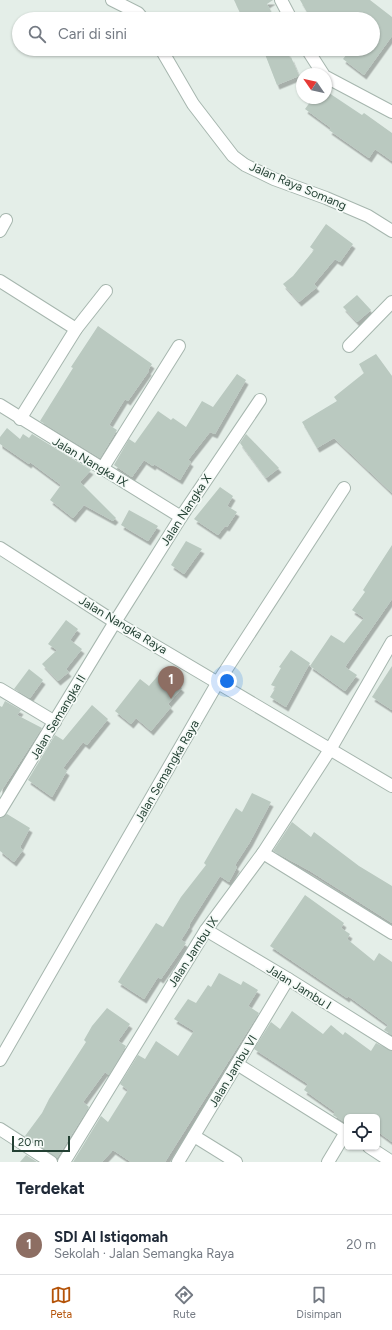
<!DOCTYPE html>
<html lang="id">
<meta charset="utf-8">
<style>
body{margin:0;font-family:Figtree,sans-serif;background:#f2f2f3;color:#1f2937}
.controls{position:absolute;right:12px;bottom:12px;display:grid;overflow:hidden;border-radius:6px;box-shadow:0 1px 3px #0004}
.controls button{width:36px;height:36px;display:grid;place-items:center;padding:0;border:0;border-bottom:1px solid #e0e1e3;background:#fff;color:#1f2937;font:20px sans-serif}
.compass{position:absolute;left:296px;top:68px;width:36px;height:36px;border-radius:50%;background:#fff;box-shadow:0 1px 3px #0004;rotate:304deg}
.scale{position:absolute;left:12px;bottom:10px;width:58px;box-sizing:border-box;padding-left:4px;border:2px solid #234033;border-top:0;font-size:11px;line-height:14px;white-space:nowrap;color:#234033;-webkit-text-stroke:3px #f5faf7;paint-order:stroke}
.you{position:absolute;left:227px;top:681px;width:14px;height:14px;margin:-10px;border:3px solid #fff;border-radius:50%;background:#1a73e8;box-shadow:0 0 0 6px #1a73e833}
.badge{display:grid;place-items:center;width:26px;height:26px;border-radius:50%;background:#b45309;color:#fff;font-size:13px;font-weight:700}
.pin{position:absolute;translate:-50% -33px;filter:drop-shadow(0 1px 2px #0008)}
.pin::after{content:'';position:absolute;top:21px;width:14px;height:12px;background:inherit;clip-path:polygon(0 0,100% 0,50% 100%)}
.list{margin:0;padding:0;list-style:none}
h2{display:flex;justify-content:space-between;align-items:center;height:52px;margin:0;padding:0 16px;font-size:17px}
h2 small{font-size:13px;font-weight:400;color:#747a83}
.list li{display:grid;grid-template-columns:26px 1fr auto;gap:12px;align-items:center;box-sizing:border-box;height:60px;padding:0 16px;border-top:1px solid #e0e1e3}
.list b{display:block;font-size:15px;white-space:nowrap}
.list p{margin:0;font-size:13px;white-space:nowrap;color:#747a83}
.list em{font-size:13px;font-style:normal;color:#747a83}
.icon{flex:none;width:22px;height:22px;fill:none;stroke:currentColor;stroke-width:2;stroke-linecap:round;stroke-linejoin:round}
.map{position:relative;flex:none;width:392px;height:1162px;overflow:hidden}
.search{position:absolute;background:#fff;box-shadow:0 1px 3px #0004;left:12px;right:12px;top:12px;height:44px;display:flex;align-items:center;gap:10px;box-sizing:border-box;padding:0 14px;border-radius:22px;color:#747a83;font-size:15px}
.sheet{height:112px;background:#fff}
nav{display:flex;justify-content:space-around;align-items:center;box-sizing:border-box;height:56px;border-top:1px solid #e0e1e3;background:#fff;font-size:11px;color:#747a83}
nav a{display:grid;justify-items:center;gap:2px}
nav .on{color:#b45309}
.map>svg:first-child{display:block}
</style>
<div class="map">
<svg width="392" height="1162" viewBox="0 0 392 1162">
<defs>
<filter id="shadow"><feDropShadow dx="2.5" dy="4.5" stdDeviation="0" flood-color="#0004"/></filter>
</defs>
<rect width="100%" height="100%" fill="#e4eee8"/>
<g fill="#bac9c0" filter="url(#shadow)">
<polygon points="234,0 273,0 267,4 275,19 248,19 246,15 242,17"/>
<polygon points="300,0 370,0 392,17 392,36 364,75 343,59 351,49 373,49 373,19 311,19"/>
<polygon points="263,49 286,49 290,58 291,57 299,76 277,85"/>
<polygon points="326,91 362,115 364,113 392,133 392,161 375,149 369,158 329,130 331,128 305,109 313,98 326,98"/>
<polygon points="326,224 353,244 340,262 335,259 314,284 317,287 299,302 283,284 293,276 314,250 310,247"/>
<polygon points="357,295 371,310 357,322 343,307"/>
<polygon points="98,326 152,364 148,370 149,371 128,401 125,399 109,425 117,430 100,458 40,421 73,368 71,367"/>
<polygon points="376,354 392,376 392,493 334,438 317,448 302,422 337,401 334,397 364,373 359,364"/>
<polygon points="237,374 246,380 215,434 210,432 188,460 191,462 180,480 154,464 153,466 144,460 132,477 114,465 129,439 135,443 158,411 171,420 173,418 186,427 202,401 213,407"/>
<polygon points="7,428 20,439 23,434 29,438 32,434 91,470 80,482 116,518 113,521 84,505 73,518 50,500 61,485 30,462 29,464 0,444 0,437"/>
<polygon points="246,434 279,468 266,478 240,443"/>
<polygon points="220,487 233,496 227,506 237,512 227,527 225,526 218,535 194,519"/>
<polygon points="129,510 158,526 148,541 121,525"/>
<polygon points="186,541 202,549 184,574 171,565"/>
<polygon points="392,545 392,599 345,667 357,675 345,691 310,666 331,635 344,643 364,618 352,610 365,592 363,590"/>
<polygon points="66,620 78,629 70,640 82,649 66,669 69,672 58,681 42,664 57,650 48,644"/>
<polygon points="291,650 310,663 286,707 270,697 276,687 271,685 281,668 279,667"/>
<polygon points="392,666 392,710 372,697"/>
<polygon points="29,669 43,680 30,698 14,689"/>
<polygon points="162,671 182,688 168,704 171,707 151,731 136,718 131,724 115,711 140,679 149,686"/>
<polygon points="5,701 21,710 17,715 42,728 0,793 0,706 2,707"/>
<polygon points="92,705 108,719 87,745 83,742 63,768 67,771 52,797 28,780 55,735 63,740"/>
<polygon points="252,793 271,802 250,842 235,865 237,867 229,882 220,876 189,925 190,926 181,940 186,943 161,979 158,977 144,999 118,982 156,923 163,927 181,897 206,865 204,863 236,808 242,812"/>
<polygon points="7,814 30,828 20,847 23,850 14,862 0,851 0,818"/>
<polygon points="292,822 311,837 314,832 359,866 392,886 392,923 310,871 273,851"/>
<polygon points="305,895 344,923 341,928 350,934 347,939 374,961 379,953 392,962 392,1035 384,1030 388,1025 348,996 347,998 270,946"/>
<polygon points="219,973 241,985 243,981 258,990 248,1006 259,1013 165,1162 131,1162 113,1150 102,1162 73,1162 101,1116 108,1122 128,1090 120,1084 138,1055 145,1059 156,1041 178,1056 194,1031 174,1019 188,999 196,1003 208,985 211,987"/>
<polygon points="107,1008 130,1024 118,1041 126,1046 109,1075 105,1072 83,1102 89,1107 57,1158 25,1136 42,1113 49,1099 86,1042 84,1040 92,1026"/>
<polygon points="292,1011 323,1034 331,1025 343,1035 345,1032 371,1051 376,1043 392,1051 392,1142 377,1131 377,1117 347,1117 346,1123 333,1115 335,1112 304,1090 308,1084 254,1049 271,1022 280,1029"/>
<polygon points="26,1155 37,1162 20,1162"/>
</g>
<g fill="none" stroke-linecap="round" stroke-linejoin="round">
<defs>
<g id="street">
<polyline points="112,0 138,13 143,19"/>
<polyline points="281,0 291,19"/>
<polyline points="161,49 193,104 233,156 245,165 274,179 326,198 368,216 392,231"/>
<polyline points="307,49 323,74"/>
<polyline points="326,77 392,112"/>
<polyline points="0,231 6,220"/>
<polyline points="0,281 76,329"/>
<polyline points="349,346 392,302"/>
<polyline points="0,405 181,517"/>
<polyline points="20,419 76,329 106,291"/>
<polyline points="102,469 179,346"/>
<polyline points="0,548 115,622 392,786"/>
<polyline points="0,689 55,722"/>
<polyline points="0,811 115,622 181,517 260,400"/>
<polyline points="263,853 392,933"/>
<polyline points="206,930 288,979 392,1044"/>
<polyline points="0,1060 218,682 344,488"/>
<polyline points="237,1064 347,1133"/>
<polyline points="0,1129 51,1162"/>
<polyline points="194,1136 236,1162"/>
<polyline points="369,1147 392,1162"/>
<polyline points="64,1162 206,930 263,853 331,748 392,642"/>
<polyline points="178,1162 288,979"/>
<polyline points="328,1162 346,1132"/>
</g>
</defs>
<use href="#street" stroke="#a6b6ae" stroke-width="14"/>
<use href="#street" stroke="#fff" stroke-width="12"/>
</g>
<g text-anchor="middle" stroke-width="3.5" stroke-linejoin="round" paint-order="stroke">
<g font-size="12" fill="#234033" stroke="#f5faf7">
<text transform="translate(298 186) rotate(23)" y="4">Jalan Raya Somang</text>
<text transform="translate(90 462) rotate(31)" y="4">Jalan Nangka IX</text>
<text transform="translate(186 510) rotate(-57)" y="4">Jalan Nangka X</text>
<text transform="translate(123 625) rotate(31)" y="4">Jalan Nangka Raya</text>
<text transform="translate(58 717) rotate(-59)" y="4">Jalan Semangka II</text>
<text transform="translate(167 771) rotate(-60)" y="4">Jalan Semangka Raya</text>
<text transform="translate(193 952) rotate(-57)" y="4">Jalan Jambu IX</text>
<text transform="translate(299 987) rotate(32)" y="4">Jalan Jambu I</text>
<text transform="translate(233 1071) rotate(-59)" y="4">Jalan Jambu VI</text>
</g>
</g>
</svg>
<div class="controls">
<button><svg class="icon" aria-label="locate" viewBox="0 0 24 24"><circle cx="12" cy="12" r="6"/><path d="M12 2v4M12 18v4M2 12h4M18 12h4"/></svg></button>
</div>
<svg class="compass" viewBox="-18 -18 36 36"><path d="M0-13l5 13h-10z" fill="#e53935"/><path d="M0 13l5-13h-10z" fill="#747a83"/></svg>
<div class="scale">20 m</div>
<div class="you"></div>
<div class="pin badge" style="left:171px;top:699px;background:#8d6e63">1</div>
<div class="search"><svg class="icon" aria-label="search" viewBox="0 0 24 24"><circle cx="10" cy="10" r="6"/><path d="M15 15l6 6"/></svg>Cari di sini</div>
</div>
<section class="sheet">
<h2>Terdekat<small></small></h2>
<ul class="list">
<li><span class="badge" style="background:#8d6e63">1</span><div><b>SDI Al Istiqomah</b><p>Sekolah · Jalan Semangka Raya</p></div><em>20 m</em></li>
</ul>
</section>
<nav>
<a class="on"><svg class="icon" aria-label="map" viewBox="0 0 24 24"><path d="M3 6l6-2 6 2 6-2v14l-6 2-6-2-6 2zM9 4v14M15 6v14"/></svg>Peta</a>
<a><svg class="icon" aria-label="directions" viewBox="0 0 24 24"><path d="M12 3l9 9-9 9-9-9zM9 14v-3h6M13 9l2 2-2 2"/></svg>Rute</a>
<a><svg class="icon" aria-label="saved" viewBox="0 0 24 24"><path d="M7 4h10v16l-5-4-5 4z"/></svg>Disimpan</a>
</nav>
